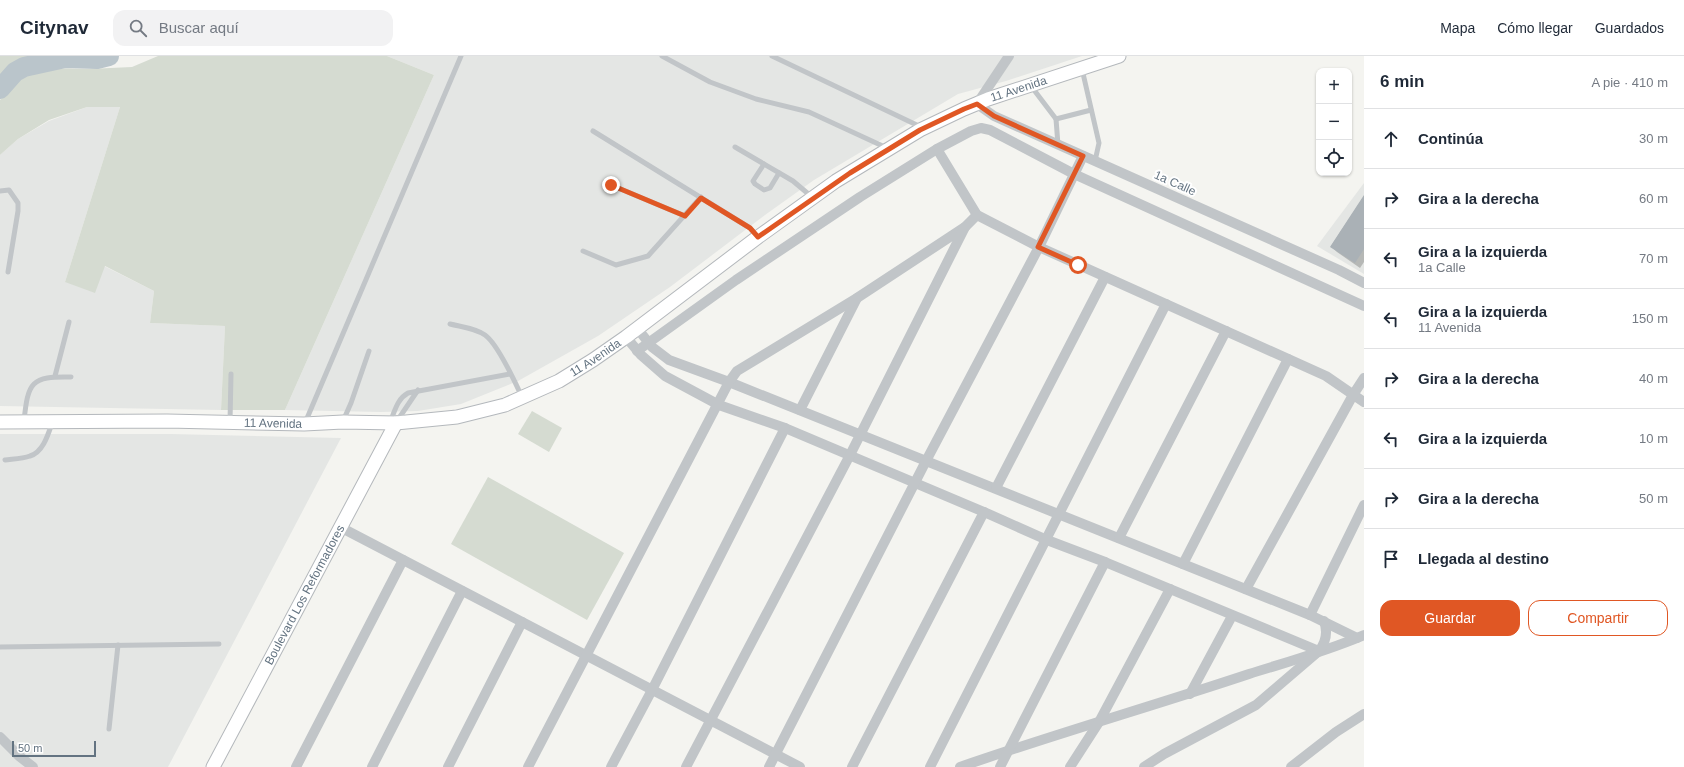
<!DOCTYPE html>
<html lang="es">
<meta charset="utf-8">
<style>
body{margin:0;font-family:Helvetica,sans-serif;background:#f2f2f3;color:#1f2937}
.controls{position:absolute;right:12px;top:12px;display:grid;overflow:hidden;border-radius:8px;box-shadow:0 1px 3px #0004}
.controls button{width:36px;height:36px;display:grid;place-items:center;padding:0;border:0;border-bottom:1px solid #e0e1e3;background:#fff;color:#1f2937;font:20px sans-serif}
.scale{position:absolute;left:12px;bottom:10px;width:84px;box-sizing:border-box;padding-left:4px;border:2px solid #637381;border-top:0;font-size:11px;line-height:14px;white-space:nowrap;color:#637381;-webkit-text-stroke:3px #fff;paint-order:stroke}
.stop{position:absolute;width:12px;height:12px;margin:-9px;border:3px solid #e05724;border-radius:50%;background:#fff}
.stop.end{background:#e05724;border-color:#fff;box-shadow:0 1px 4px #0008}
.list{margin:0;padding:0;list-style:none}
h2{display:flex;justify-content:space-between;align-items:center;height:52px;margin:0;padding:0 16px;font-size:17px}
h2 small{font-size:13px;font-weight:400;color:#747a83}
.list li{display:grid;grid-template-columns:26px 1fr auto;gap:12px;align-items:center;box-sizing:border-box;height:60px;padding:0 16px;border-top:1px solid #e0e1e3}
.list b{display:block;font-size:15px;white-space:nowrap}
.list p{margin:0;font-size:13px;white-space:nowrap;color:#747a83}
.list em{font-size:13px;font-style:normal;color:#747a83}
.actions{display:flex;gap:8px;padding:12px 16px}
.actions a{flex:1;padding:9px 0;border:1px solid #e05724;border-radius:12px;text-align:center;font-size:14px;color:#e05724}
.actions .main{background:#e05724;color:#fff}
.icon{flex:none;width:22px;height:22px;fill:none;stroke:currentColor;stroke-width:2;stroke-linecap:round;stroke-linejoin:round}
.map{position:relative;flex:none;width:1364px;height:711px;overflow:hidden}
header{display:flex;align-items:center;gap:24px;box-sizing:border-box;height:56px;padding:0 20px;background:#fff;border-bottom:1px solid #e0e1e3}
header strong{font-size:19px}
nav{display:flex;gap:22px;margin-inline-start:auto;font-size:14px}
.search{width:280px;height:36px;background:#f2f2f3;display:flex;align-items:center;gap:10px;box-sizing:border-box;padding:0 14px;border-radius:12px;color:#747a83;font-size:15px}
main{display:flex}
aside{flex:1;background:#fff}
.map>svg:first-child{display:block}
</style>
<header>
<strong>Citynav</strong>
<div class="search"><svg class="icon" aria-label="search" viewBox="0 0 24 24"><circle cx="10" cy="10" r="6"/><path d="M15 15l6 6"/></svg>Buscar aquí</div>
<nav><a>Mapa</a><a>Cómo llegar</a><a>Guardados</a></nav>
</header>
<main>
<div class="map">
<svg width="1364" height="711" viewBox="0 0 1364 711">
<rect width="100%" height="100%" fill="#f4f4f0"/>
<g fill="#e4e6e4">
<polygon points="387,0 1082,0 1006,25 958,38 814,124 765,159 670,231 598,280 518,325 461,348 418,355 381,356 285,354 434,19"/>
<polygon points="87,51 120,51 65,226 104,210 154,235 150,267 225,270 221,354 0,350 0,99 18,83 49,65"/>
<polygon points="1364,127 1364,218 1317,190"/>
<polygon points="0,378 171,378 341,382 168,711 0,711"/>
</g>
<g fill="#d5dbd1">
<polygon points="0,0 32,0 23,3 0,22"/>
<polygon points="158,0 387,0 434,19 285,354 221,354 225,270 150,267 154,235 105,210 95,237 65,226 120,51 87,51 49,64 18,83 0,99 0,44 14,29 30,16 46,12 89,13 132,11"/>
<polygon points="532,355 562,372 549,396 518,378"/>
<polygon points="488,421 624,497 587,564 451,488"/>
</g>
<polygon fill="#0003" points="1364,140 1364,206 1360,212 1337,196 1331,190"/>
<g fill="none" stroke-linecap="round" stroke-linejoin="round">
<polyline stroke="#bac5cb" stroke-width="20" points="0,33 15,16 24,11 65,2 97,3 109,0"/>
</g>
<polygon fill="#aab1b6" points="1364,139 1364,193 1355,207 1330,191"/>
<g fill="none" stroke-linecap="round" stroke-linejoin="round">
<defs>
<g id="secondary">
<path id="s1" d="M0,366L167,365L304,368L343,366L396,367L457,361L505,349L559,325L593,304L626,281L758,181L836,125L920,74L964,53L988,43L1119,0"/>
<path id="s2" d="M213,711L396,367"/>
</g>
</defs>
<use href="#secondary" stroke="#b4b8bc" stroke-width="15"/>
<g stroke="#c1c5c8" stroke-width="5">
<polyline points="662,0 710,26 756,43 809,56 887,92"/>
<polyline points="772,0 921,71"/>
<polyline points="1082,13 1099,87 1095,105"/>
<polyline points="1031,30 1056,63 1058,89"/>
<polyline points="1056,63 1091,54"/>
<polyline points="593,75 750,172 757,180"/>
<polyline points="735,91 793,125 812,141"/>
<polyline points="764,108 753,125 755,128 764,134 770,132 779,117"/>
<polyline points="611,129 685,160"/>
<polyline points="0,135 9,134 18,147 18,155 8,216"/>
<polyline points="583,195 616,209 648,200 701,141"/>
<path d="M450,268C462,271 475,272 485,279C498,288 515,326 522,341"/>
<polyline points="55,320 69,266"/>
<path d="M24,365C28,326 31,320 71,321"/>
<polyline points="343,365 351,347 369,295"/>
<polyline points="397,365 418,334"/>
<polyline points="230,366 231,318"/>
<path d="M390,366C395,355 397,343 408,337L510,318"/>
<polyline points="305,367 461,0"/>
<path d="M5,404C12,403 22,403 30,400C43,396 48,379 52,367"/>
<polyline points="0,591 219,588"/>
<polyline points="109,673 118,589"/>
</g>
<g stroke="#c1c5c8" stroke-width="10">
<polyline points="1009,0 977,48 994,60 1339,214 1364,227"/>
<polyline points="937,93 977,159 1039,191 1326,320 1364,346"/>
<polyline points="637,272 652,291 669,304 729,326 1310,559 1357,582"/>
<polyline points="626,281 641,299 665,320 719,349 785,372 984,456 1047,484 1105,506 1319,595"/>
<polyline points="637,295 736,224 860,141 937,93 971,75 981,72 990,74 1074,118 1364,250"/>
<polyline points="800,354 857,242"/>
<polyline points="996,432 1105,221"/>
<polyline points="340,471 800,711"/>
<polyline points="1119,482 1226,275"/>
<polyline points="1183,508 1288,303"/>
<polyline points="1246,533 1353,339 1364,322"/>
<polyline points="1310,559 1364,449"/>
<polyline points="1190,638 1232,560"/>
<polyline points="0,681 19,700 33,711"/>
<polyline points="296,711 403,504"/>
<polyline points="372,711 462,535"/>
<polyline points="448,711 522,566"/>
<polyline points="528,711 729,326 737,315 857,242 965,171 977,159"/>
<polyline points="611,711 652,634 785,372"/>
<polyline points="686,711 850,399 965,171"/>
<polyline points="769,711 926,405 1039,191 1083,100"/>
<polyline points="852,711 984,456"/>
<polyline points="930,711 1166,248"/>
<path d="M960,711C1055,678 1153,650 1249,618C1287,606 1327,595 1364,579"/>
<polyline points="1000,711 1105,506"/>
<polyline points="1070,711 1099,666 1170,533"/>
<path d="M1144,711L1164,698L1256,649L1319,595C1326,586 1328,576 1324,565"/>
<polyline points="1291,711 1336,676 1364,658"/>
</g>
<use href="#secondary" stroke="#fff" stroke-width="13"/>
</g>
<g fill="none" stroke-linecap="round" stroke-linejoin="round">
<polyline stroke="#e05724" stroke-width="5" points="611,129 685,160 701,142 750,172 758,181 850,117 920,74 964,53 977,48 994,60 1083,100 1038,191 1078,209"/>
</g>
<g text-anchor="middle" stroke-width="4" stroke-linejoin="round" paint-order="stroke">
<g font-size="12" fill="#637381" stroke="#fff">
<text dy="4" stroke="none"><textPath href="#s1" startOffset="1113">11 Avenida</textPath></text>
<text transform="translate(1175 127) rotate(24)" y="4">1a Calle</text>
<text dy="4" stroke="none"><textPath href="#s1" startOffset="609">11 Avenida</textPath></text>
<text dy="4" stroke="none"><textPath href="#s1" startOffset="273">11 Avenida</textPath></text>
<text dy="4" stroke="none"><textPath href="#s2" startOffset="195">Boulevard Los Reformadores</textPath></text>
</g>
</g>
</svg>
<div class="controls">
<button>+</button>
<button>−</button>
<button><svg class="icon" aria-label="locate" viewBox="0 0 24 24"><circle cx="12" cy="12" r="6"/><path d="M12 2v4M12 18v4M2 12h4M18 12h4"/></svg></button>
</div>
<div class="scale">50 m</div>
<div class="stop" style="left:1078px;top:209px"></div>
<div class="stop end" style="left:611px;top:129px"></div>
</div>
<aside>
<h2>6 min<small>A pie · 410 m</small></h2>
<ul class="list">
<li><svg class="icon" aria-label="ahead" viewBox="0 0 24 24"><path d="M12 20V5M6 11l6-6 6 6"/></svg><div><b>Continúa</b></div><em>30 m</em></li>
<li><svg class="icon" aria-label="right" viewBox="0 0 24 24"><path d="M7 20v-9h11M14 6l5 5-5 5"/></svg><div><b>Gira a la derecha</b></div><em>60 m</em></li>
<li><svg class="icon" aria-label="left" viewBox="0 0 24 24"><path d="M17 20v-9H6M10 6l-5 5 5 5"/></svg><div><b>Gira a la izquierda</b><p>1a Calle</p></div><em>70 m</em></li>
<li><svg class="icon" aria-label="left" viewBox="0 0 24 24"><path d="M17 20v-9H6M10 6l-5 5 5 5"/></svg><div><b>Gira a la izquierda</b><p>11 Avenida</p></div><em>150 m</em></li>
<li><svg class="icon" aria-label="right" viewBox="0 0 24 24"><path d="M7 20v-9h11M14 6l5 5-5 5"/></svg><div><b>Gira a la derecha</b></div><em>40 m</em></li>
<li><svg class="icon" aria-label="left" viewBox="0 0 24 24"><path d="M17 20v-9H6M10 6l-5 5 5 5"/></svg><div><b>Gira a la izquierda</b></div><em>10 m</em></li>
<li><svg class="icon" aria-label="right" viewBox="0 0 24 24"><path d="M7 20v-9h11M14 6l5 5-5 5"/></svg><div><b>Gira a la derecha</b></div><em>50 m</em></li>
<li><svg class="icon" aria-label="arrive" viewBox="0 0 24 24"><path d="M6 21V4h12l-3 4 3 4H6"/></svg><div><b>Llegada al destino</b></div></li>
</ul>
<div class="actions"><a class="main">Guardar</a><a>Compartir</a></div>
</aside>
</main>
